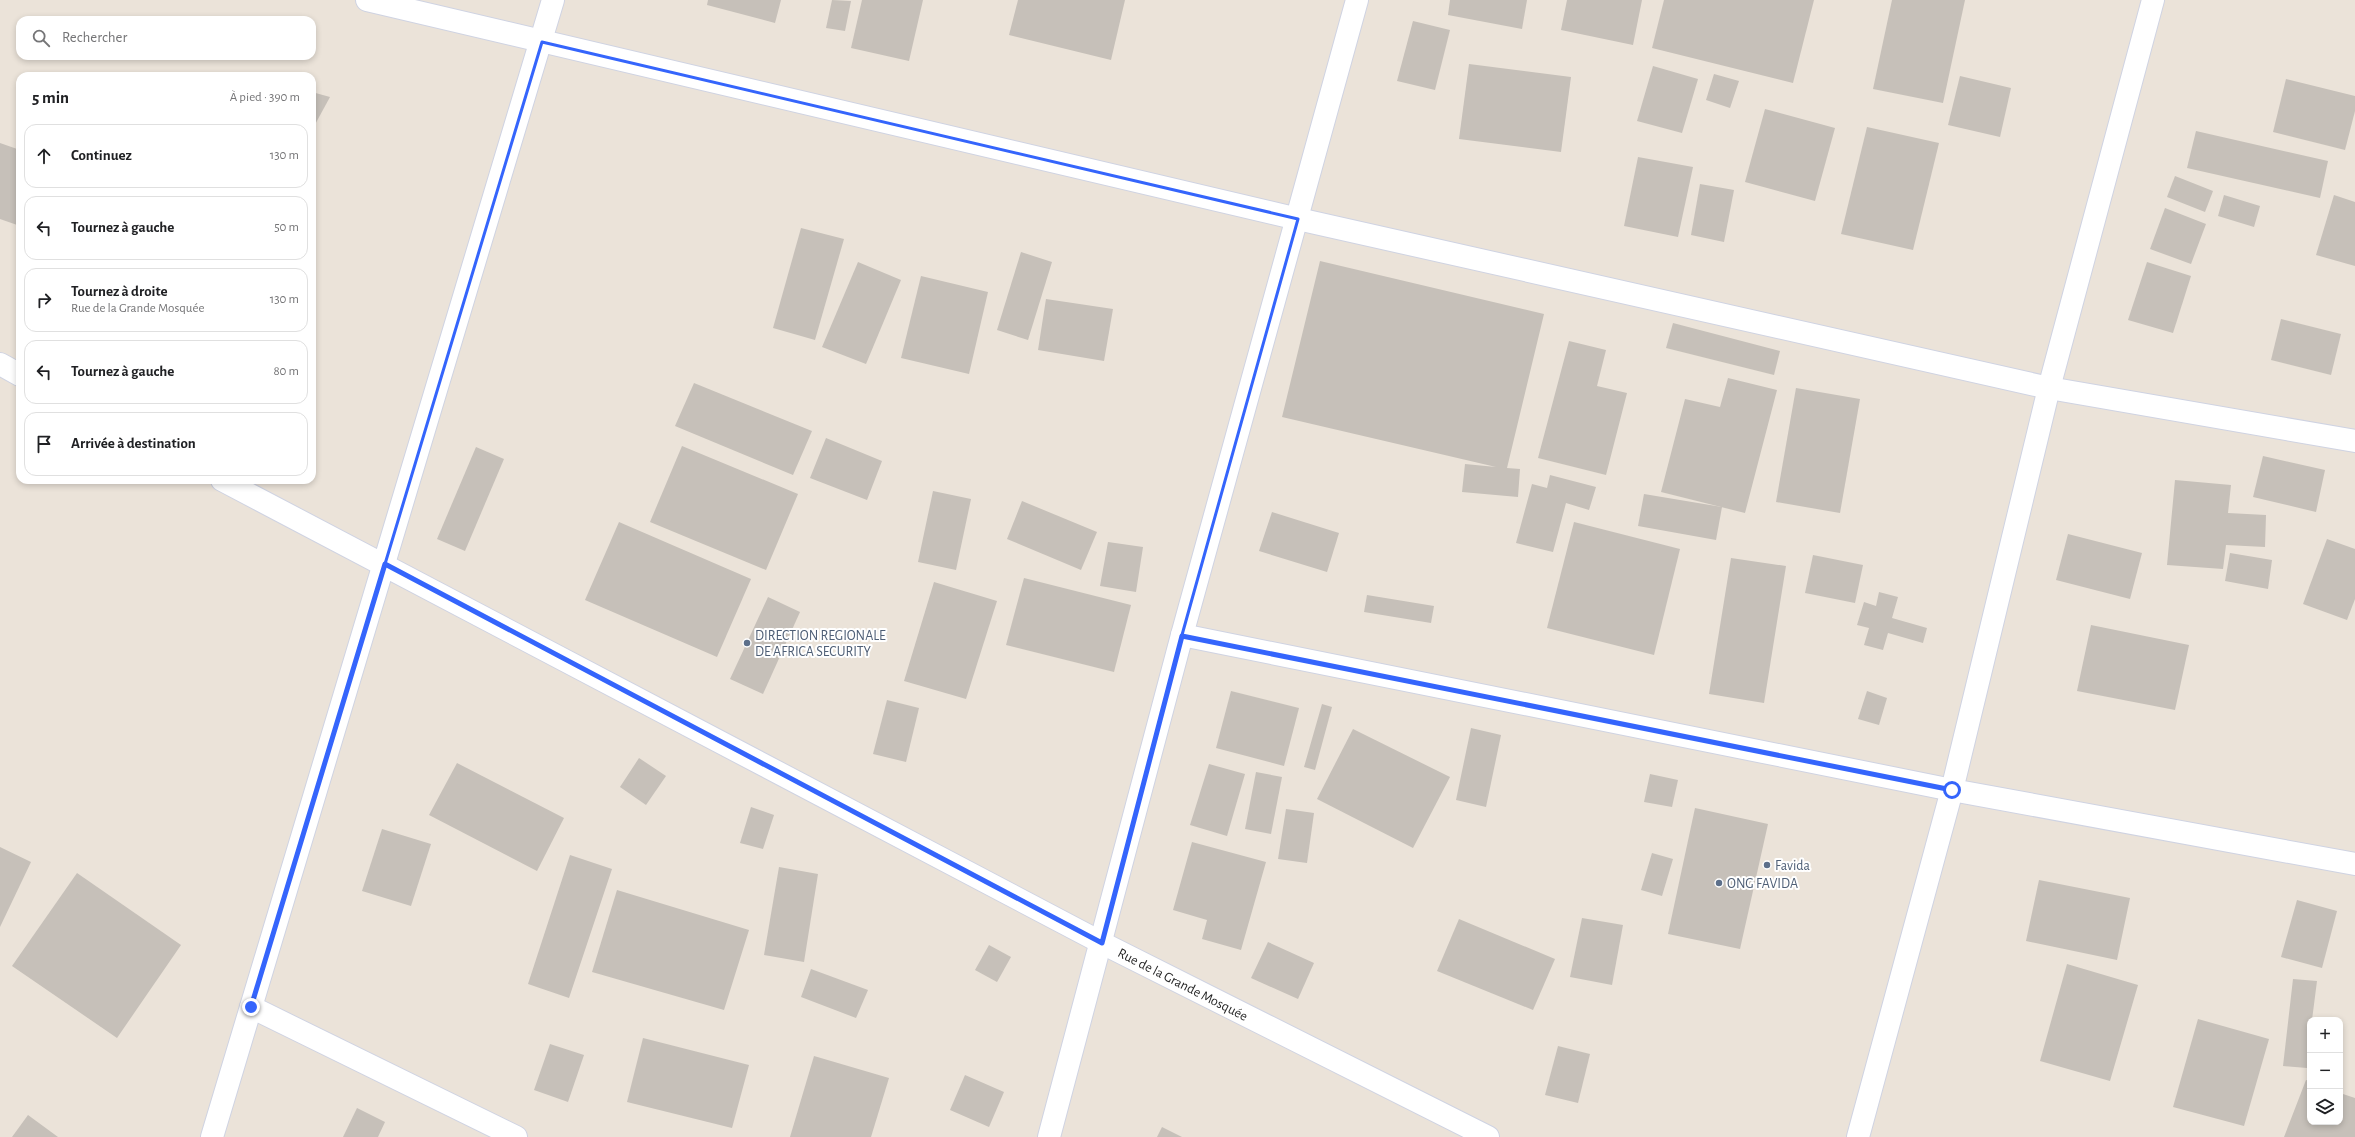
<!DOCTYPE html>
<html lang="fr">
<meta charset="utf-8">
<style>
body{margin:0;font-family:"Alegreya Sans",sans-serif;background:#f2f2f2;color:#202124}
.controls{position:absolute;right:12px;bottom:12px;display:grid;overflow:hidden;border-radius:8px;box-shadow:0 2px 6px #0003}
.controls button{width:36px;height:36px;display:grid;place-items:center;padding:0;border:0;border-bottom:1px solid #e0e0e0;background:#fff;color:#202124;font:20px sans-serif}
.stop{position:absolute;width:12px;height:12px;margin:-9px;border:3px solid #3565fc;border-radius:50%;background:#fff}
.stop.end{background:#3565fc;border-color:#fff;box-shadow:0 1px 4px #0008}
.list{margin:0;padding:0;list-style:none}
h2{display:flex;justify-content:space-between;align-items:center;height:52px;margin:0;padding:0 16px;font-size:17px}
h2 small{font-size:13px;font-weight:400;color:#757577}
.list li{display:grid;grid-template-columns:26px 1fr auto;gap:12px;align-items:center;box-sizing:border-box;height:64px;margin:0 8px 8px;padding:0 8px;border:1px solid #e0e0e0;border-radius:12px}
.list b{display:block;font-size:15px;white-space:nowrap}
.list p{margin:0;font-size:13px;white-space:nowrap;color:#757577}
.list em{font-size:13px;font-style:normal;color:#757577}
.icon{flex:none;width:22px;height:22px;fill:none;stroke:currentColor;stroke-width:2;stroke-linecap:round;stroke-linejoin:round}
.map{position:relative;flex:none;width:2355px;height:1137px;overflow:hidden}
.search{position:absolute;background:#fff;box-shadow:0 2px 6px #0003;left:16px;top:16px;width:300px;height:44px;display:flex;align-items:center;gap:10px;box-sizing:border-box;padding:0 14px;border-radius:12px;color:#757577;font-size:15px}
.panel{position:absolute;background:#fff;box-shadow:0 2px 6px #0003;left:16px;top:72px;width:300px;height:412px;border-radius:12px}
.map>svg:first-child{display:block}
</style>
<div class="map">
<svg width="2355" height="1137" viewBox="0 0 2355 1137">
<rect width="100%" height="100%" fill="#ebe3d9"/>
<g fill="#c6c0b9">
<polygon points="708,0 781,0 775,23 707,5"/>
<polygon points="832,0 851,1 845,31 826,28"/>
<polygon points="862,0 923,0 909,61 851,48"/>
<polygon points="1018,0 1125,0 1111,60 1009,35"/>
<polygon points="1450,0 1527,0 1522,29 1448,15"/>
<polygon points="1567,0 1642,0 1633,45 1561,30"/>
<polygon points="1664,0 1814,0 1793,83 1652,48"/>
<polygon points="1892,0 1965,0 1943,103 1873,89"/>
<polygon points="1413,21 1450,30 1435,90 1397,81"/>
<polygon points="1469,64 1571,77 1561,152 1459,139"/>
<polygon points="1653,66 1698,79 1682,133 1637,121"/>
<polygon points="1714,74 1739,81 1730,108 1706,100"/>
<polygon points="1960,76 2011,88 2000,137 1948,125"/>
<polygon points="2286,79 2355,96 2355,111 2345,150 2273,132"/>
<polygon points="312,92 330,97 312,130"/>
<polygon points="1765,109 1835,128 1815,201 1745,182"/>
<polygon points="1867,127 1939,143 1913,250 1841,234"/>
<polygon points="2196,131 2328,161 2320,198 2187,168"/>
<polygon points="0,143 20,150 20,226 0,219"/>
<polygon points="1638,157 1693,167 1678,237 1624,226"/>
<polygon points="2175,176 2213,191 2205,212 2167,197"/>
<polygon points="1700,184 1734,190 1724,242 1691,235"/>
<polygon points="2224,195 2260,206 2254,227 2218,216"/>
<polygon points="2334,195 2355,202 2355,266 2316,255"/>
<polygon points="2165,208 2206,224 2191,264 2150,249"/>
<polygon points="801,228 844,239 815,340 773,328"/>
<polygon points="1021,252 1052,262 1028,340 997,330"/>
<polygon points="1320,261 1544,314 1507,468 1520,469 1518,497 1462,492 1465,464 1496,467 1282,417"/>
<polygon points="858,262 901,280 866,364 822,347"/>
<polygon points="2147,262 2191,276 2173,333 2128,320"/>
<polygon points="921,276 988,292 969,374 901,358"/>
<polygon points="1046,299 1113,309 1104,361 1038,350"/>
<polygon points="2281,319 2341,334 2331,375 2271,360"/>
<polygon points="1673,323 1780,351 1774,375 1666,348"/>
<polygon points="1569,341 1606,350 1597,386 1627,393 1606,475 1538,458"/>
<polygon points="1728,378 1777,390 1745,513 1661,492 1685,399 1720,407"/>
<polygon points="694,383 812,431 793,475 675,426"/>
<polygon points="1796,388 1860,399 1840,513 1776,502"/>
<polygon points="826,438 882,461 867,500 810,478"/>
<polygon points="682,446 798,494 766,570 650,522"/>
<polygon points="476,447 504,459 465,551 437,539"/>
<polygon points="2263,456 2325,470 2316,512 2253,497"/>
<polygon points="1550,475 1596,487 1589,510 1566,503 1553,552 1516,543 1532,484 1547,488"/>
<polygon points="2175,480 2231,485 2228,513 2266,515 2265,547 2226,545 2223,569 2167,565"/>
<polygon points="933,491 971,499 956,570 918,562"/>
<polygon points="1644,494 1722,507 1716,540 1638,526"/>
<polygon points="1022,501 1097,532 1081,570 1007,539"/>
<polygon points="1272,512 1339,533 1327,572 1259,551"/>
<polygon points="619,522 751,579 717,657 585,600"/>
<polygon points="1574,522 1680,549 1654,655 1547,628"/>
<polygon points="2068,534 2142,553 2130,599 2056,580"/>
<polygon points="2327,539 2355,549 2355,599 2347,620 2303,604"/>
<polygon points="1108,542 1143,547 1136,592 1100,586"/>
<polygon points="2230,553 2272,560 2268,589 2225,581"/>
<polygon points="1813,555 1863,565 1855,603 1805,593"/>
<polygon points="1731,558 1786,566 1764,703 1709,694"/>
<polygon points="1024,578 1131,605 1114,672 1006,645"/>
<polygon points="934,582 997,601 966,699 904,681"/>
<polygon points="1879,592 1898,597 1892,618 1927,628 1923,643 1888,633 1883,650 1864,645 1869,628 1857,625 1864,602 1876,606"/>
<polygon points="1367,595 1434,606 1431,623 1364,612"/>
<polygon points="768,597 800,612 763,694 730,679"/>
<polygon points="2091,625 2189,645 2175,710 2077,691"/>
<polygon points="1231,691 1299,708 1284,766 1216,748"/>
<polygon points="1867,691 1887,698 1879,725 1858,719"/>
<polygon points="887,700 919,708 906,762 873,754"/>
<polygon points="1322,704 1332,707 1315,770 1304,767"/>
<polygon points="1471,728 1501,735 1486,807 1456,800"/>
<polygon points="1353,729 1450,777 1413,848 1317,799"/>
<polygon points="639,758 666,776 646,805 620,787"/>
<polygon points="457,763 564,818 537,871 429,815"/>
<polygon points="1209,764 1245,774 1227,836 1190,825"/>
<polygon points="1256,772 1282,777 1271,834 1245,829"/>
<polygon points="1650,774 1678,780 1672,807 1644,802"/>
<polygon points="751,807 774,815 763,849 740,843"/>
<polygon points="1695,808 1768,824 1740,949 1668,934"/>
<polygon points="1286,809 1314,813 1307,863 1278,859"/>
<polygon points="382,829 431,844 411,906 362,891"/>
<polygon points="1192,842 1266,862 1241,950 1202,939 1207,920 1173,910"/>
<polygon points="0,847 31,862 0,927"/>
<polygon points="1652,853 1673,859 1662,896 1641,890"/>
<polygon points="570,855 612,869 569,998 528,984"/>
<polygon points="779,867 818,874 804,962 764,955"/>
<polygon points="77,873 181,945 117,1038 12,966"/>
<polygon points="2039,880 2130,898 2117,960 2026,941"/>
<polygon points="617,890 749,930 724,1010 592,972"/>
<polygon points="2297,900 2337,911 2322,968 2281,957"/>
<polygon points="1582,918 1623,925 1612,985 1570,977"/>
<polygon points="1459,919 1555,959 1533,1010 1437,971"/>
<polygon points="1268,942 1314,963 1298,999 1251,978"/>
<polygon points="989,945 1011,957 997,982 975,970"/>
<polygon points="2067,964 2138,985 2110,1081 2040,1061"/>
<polygon points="811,969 868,990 856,1018 801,997"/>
<polygon points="2293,979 2317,981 2312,1020 2310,1020 2307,1068 2283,1066"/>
<polygon points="2198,1019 2269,1039 2244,1126 2173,1107"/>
<polygon points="643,1038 749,1065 732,1128 627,1102"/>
<polygon points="550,1044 584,1055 568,1102 534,1090"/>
<polygon points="1558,1046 1590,1054 1578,1103 1545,1095"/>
<polygon points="814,1056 889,1078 871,1137 790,1137"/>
<polygon points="965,1075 1004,1092 989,1127 950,1110"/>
<polygon points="2306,1080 2310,1081 2310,1122 2340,1122 2340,1093 2355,1098 2355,1137 2284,1137"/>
<polygon points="357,1108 385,1122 378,1137 343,1137"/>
<polygon points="28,1115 58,1137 12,1137"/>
<polygon points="1162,1127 1182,1137 1157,1137"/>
</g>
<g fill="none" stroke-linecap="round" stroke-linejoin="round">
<defs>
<g id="minor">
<polyline points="367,0 1298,219 2049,388 2355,441"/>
<polyline points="1182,635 1952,790 2355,864"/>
<polyline points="251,1007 516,1137"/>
<polyline points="212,1137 553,0"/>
<polyline points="1049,1137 1182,635 1357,0"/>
<polyline points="1858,1137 1952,790 2049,388 2153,0"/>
</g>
<g id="tertiary">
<polyline points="0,364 20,375"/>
<polyline points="222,480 1102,943 1488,1137"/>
</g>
</defs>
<use href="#minor" stroke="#cfd3e2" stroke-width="24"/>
<use href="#tertiary" stroke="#cfd3e2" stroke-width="24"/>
<use href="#minor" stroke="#fff" stroke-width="22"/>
<use href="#tertiary" stroke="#fff" stroke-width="22"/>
</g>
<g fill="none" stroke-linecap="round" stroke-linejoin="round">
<polyline stroke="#3565fc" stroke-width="5" points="251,1007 385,564 1102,943 1182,636 1952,790"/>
</g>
<path fill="none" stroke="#3565fc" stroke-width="3" stroke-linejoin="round" d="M542,42L1298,219L1182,635L1102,943L385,564Z"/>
<g fill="#5c6f8a" stroke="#fff" stroke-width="1.5">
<circle cx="747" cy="643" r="4"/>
<circle cx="1767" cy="865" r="4"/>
<circle cx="1719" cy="883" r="4"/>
</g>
<g text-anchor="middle" stroke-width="4" stroke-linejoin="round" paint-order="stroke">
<g font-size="14" fill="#4e5e75" stroke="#fff" text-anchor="start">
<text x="755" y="640">DIRECTION REGIONALE<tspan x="755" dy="16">DE AFRICA SECURITY</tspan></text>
<text x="1775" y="870">Favida</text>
<text x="1727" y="888">ONG FAVIDA</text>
</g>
<g font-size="14" fill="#282828" stroke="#fff">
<text transform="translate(1183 984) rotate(27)" y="5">Rue de la Grande Mosquée</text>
</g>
</g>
</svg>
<div class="controls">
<button>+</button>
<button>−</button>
<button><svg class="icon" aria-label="layers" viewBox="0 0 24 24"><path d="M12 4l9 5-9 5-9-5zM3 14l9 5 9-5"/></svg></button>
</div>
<div class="stop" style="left:1952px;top:790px"></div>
<div class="stop end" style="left:251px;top:1007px"></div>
<div class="search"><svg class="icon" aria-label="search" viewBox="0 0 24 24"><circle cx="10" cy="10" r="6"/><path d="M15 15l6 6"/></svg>Rechercher</div>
<section class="panel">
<h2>5 min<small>À pied · 390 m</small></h2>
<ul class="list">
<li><svg class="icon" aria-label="ahead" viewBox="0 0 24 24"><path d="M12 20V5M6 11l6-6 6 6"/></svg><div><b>Continuez</b></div><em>130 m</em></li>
<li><svg class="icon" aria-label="left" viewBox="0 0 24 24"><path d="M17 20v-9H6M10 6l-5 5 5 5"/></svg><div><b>Tournez à gauche</b></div><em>50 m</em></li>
<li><svg class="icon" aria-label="right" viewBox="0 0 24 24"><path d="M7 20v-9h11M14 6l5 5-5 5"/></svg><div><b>Tournez à droite</b><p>Rue de la Grande Mosquée</p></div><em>130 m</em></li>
<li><svg class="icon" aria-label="left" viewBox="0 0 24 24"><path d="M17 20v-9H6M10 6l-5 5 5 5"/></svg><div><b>Tournez à gauche</b></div><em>80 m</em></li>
<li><svg class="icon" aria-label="arrive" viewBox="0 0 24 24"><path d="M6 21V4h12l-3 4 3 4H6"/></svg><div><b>Arrivée à destination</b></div></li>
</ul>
</section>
</div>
